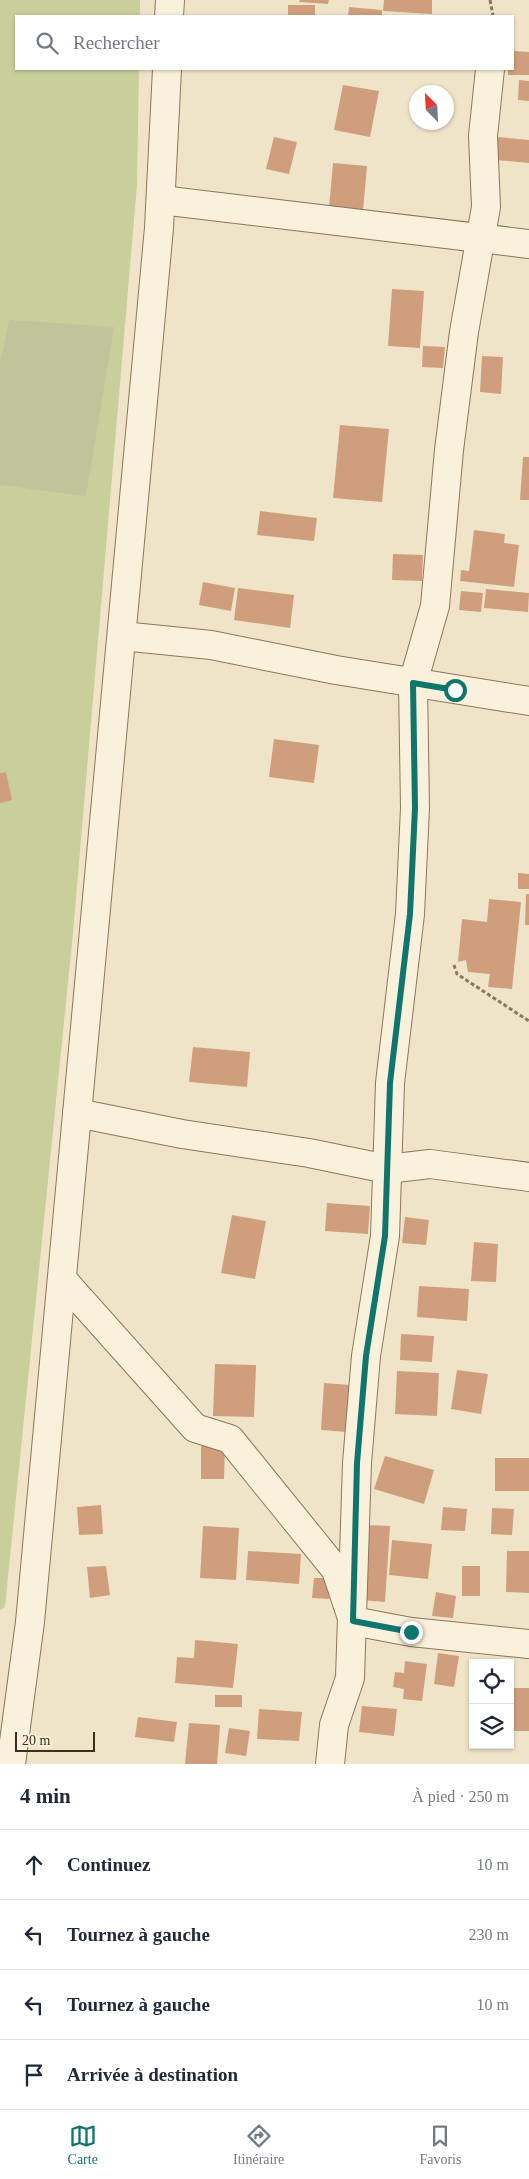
<!DOCTYPE html>
<html lang="fr">
<meta charset="utf-8">
<style>
body{margin:0;font-family:Georgia,serif;background:#f2f2f3;color:#1f2937}
.controls{position:absolute;right:15px;bottom:15px;display:grid;overflow:hidden;border-radius:0px;box-shadow:0 1px 4px #0004}
.controls button{width:45px;height:45px;display:grid;place-items:center;padding:0;border:0;border-bottom:1px solid #e0e1e3;background:#fff;color:#1f2937;font:25px sans-serif}
.compass{position:absolute;left:409px;top:85px;width:45px;height:45px;border-radius:50%;background:#fff;box-shadow:0 1px 4px #0004;rotate:336deg}
.scale{position:absolute;left:15px;bottom:12px;width:80px;box-sizing:border-box;padding-left:5px;border:2px solid #3d2e20;border-top:0;font-size:14px;line-height:18px;white-space:nowrap;color:#3d2e20;-webkit-text-stroke:4px #f7eed8;paint-order:stroke}
.stop{position:absolute;width:15px;height:15px;margin:-11px;border:4px solid #0f766e;border-radius:50%;background:#fff}
.stop.end{background:#0f766e;border-color:#fff;box-shadow:0 1px 5px #0008}
.list{margin:0;padding:0;list-style:none}
h2{display:flex;justify-content:space-between;align-items:center;height:65px;margin:0;padding:0 20px;font-size:21px}
h2 small{font-size:16px;font-weight:400;color:#747a83}
.list li{display:grid;grid-template-columns:32px 1fr auto;gap:15px;align-items:center;box-sizing:border-box;height:70px;padding:0 20px;border-top:1px solid #e0e1e3}
.list b{display:block;font-size:19px;white-space:nowrap}
.list em{font-size:16px;font-style:normal;color:#747a83}
.icon{flex:none;width:28px;height:28px;fill:none;stroke:currentColor;stroke-width:2;stroke-linecap:round;stroke-linejoin:round}
.map{position:relative;flex:none;width:529px;height:1764px;overflow:hidden}
.search{position:absolute;background:#fff;box-shadow:0 1px 4px #0004;left:15px;right:15px;top:15px;height:55px;display:flex;align-items:center;gap:12px;box-sizing:border-box;padding:0 18px;border-radius:0px;color:#747a83;font-size:19px}
.sheet{height:345px;background:#fff}
nav{display:flex;justify-content:space-around;align-items:center;box-sizing:border-box;height:70px;border-top:1px solid #e0e1e3;background:#fff;font-size:14px;color:#747a83}
nav a{display:grid;justify-items:center;gap:2px}
nav .on{color:#0f766e}
.map>svg:first-child{display:block}
</style>
<div class="map">
<svg width="529" height="1764" viewBox="0 0 529 1764">
<rect width="100%" height="100%" fill="#f0e4c8"/>
<polygon fill="#c9cf9b" points="0,0 140,0 140,16 16,16 16,69 139,69 137,185 73,933 5,1607 0,1610"/>
<polygon fill="#bfc49a" points="9,320 114,327 86,496 0,485 0,364"/>
<g fill="#cf9f7d">
<polygon points="300,0 329,0 328,4 299,2"/>
<polygon points="384,0 432,0 432,14 383,11"/>
<rect x="288" y="5" width="27" height="11"/>
<polygon points="349,7 382,10 382,16 348,16"/>
<polygon points="513,51 529,52 529,75 508,75 508,69 513,69"/>
<polygon points="519,80 529,81 529,101 518,100"/>
<polygon points="343,85 379,91 370,137 334,130"/>
<polygon points="274,137 297,142 289,174 266,169"/>
<polygon points="498,137 529,140 529,163 496,160"/>
<polygon points="333,163 367,166 363,211 329,208"/>
<polygon points="392,289 424,291 420,348 388,346"/>
<polygon points="423,346 445,347 443,368 422,367"/>
<polygon points="482,356 503,357 501,394 480,392"/>
<polygon points="340,425 389,429 382,502 333,498"/>
<polygon points="523,457 529,457 529,500 520,500"/>
<polygon points="260,511 317,518 314,541 257,535"/>
<polygon points="474,530 505,534 504,543 519,545 514,587 460,581 461,570 469,571"/>
<polygon points="393,554 423,555 422,581 392,580"/>
<polygon points="203,582 235,588 231,611 199,605"/>
<polygon points="238,588 294,595 290,628 234,620"/>
<polygon points="486,589 529,593 528,612 484,608"/>
<polygon points="461,591 483,593 481,612 459,610"/>
<polygon points="274,739 319,745 314,783 269,777"/>
<polygon points="6,772 12,800 0,803 0,773"/>
<polygon points="518,873 529,874 529,889 518,889"/>
<polygon points="526,894 529,894 529,925 525,925"/>
<polygon points="489,899 521,902 512,989 488,987 490,974 468,972 466,960 458,962 462,919 487,922"/>
<polygon points="193,1047 250,1052 247,1087 189,1082"/>
<polygon points="327,1203 370,1206 368,1234 325,1231"/>
<polygon points="232,1215 266,1221 255,1279 221,1273"/>
<polygon points="405,1217 429,1220 426,1245 402,1243"/>
<polygon points="474,1242 498,1244 496,1282 471,1281"/>
<polygon points="419,1286 469,1289 467,1321 417,1317"/>
<polygon points="401,1334 434,1336 432,1362 400,1360"/>
<polygon points="215,1364 256,1365 254,1417 213,1416"/>
<polygon points="457,1370 488,1374 481,1414 451,1409"/>
<polygon points="397,1371 439,1373 437,1416 395,1414"/>
<polygon points="324,1383 350,1385 347,1432 321,1430"/>
<polygon points="201,1446 225,1446 224,1479 201,1479"/>
<polygon points="385,1456 434,1470 424,1504 374,1489"/>
<rect x="495" y="1458" width="34" height="33"/>
<polygon points="101,1505 103,1534 79,1535 77,1507"/>
<polygon points="443,1507 467,1509 465,1531 441,1530"/>
<polygon points="492,1508 514,1509 512,1535 491,1534"/>
<polygon points="366,1525 390,1526 385,1602 361,1600"/>
<polygon points="203,1526 239,1528 236,1580 200,1578"/>
<polygon points="392,1540 432,1544 428,1579 389,1575"/>
<polygon points="248,1551 301,1554 299,1584 246,1580"/>
<polygon points="507,1551 529,1551 529,1593 506,1592"/>
<polygon points="106,1566 110,1595 90,1598 87,1567"/>
<rect x="462" y="1566" width="18" height="30"/>
<polygon points="314,1578 330,1578 329,1599 312,1598"/>
<polygon points="436,1592 456,1596 453,1618 432,1616"/>
<polygon points="195,1640 238,1644 233,1688 175,1683 177,1657 194,1658"/>
<polygon points="438,1653 459,1656 454,1687 434,1684"/>
<polygon points="405,1661 427,1664 422,1701 403,1699 404,1689 393,1687 395,1672 404,1673"/>
<rect x="510" y="1688" width="19" height="43"/>
<rect x="215" y="1695" width="27" height="12"/>
<polygon points="362,1706 397,1709 394,1736 359,1732"/>
<polygon points="259,1709 302,1712 299,1741 257,1739"/>
<polygon points="138,1717 177,1722 174,1742 135,1737"/>
<polygon points="189,1723 220,1725 217,1764 185,1764"/>
<polygon points="229,1728 250,1731 246,1756 225,1753"/>
</g>
<g fill="none" stroke-linecap="round" stroke-linejoin="round">
<defs>
<g id="minor">
<polyline points="161,200 529,244"/>
<polyline points="122,636 211,645 336,670 529,701"/>
<polyline points="77,1113 182,1134 309,1153 387,1169 430,1164 529,1177"/>
<polyline points="62,1279 195,1428 230,1439 336,1570 353,1621 411,1632 529,1644"/>
<polyline points="330,1764 334,1725 350,1678 357,1463 366,1356 385,1236 390,1083 410,914 415,808 413,683 435,606 449,450 464,332 486,207 483,136 490,69"/>
</g>
<g id="tertiary">
<polyline points="169,16 170,0"/>
<polyline points="11,1764 30,1622 159,228 167,69"/>
</g>
</defs>
<use href="#minor" stroke="#8d765c" stroke-width="30"/>
<use href="#tertiary" stroke="#8d765c" stroke-width="30"/>
<g stroke="#8d765c" stroke-width="3" stroke-dasharray="4 2.5" stroke-linecap="butt">
<polyline points="490,0 493,16"/>
<polyline points="454,965 457,974 529,1021"/>
</g>
<use href="#minor" stroke="#faf1dc" stroke-width="28"/>
<use href="#tertiary" stroke="#faf1dc" stroke-width="28"/>
</g>
<g fill="none" stroke-linecap="round" stroke-linejoin="round">
<polyline stroke="#0f766e" stroke-width="6" points="411,1632 353,1621 357,1463 366,1356 385,1236 390,1083 410,914 415,808 413,683 455,690"/>
</g>
</svg>
<div class="controls">
<button><svg class="icon" aria-label="locate" viewBox="0 0 24 24"><circle cx="12" cy="12" r="6"/><path d="M12 2v4M12 18v4M2 12h4M18 12h4"/></svg></button>
<button><svg class="icon" aria-label="layers" viewBox="0 0 24 24"><path d="M12 4l9 5-9 5-9-5zM3 14l9 5 9-5"/></svg></button>
</div>
<svg class="compass" viewBox="-18 -18 36 36"><path d="M0-13l5 13h-10z" fill="#e53935"/><path d="M0 13l5-13h-10z" fill="#747a83"/></svg>
<div class="scale">20 m</div>
<div class="stop" style="left:455px;top:690px"></div>
<div class="stop end" style="left:411px;top:1632px"></div>
<div class="search"><svg class="icon" aria-label="search" viewBox="0 0 24 24"><circle cx="10" cy="10" r="6"/><path d="M15 15l6 6"/></svg>Rechercher</div>
</div>
<section class="sheet">
<h2>4 min<small>À pied · 250 m</small></h2>
<ul class="list">
<li><svg class="icon" aria-label="ahead" viewBox="0 0 24 24"><path d="M12 20V5M6 11l6-6 6 6"/></svg><div><b>Continuez</b></div><em>10 m</em></li>
<li><svg class="icon" aria-label="left" viewBox="0 0 24 24"><path d="M17 20v-9H6M10 6l-5 5 5 5"/></svg><div><b>Tournez à gauche</b></div><em>230 m</em></li>
<li><svg class="icon" aria-label="left" viewBox="0 0 24 24"><path d="M17 20v-9H6M10 6l-5 5 5 5"/></svg><div><b>Tournez à gauche</b></div><em>10 m</em></li>
<li><svg class="icon" aria-label="arrive" viewBox="0 0 24 24"><path d="M6 21V4h12l-3 4 3 4H6"/></svg><div><b>Arrivée à destination</b></div></li>
</ul>
</section>
<nav>
<a class="on"><svg class="icon" aria-label="map" viewBox="0 0 24 24"><path d="M3 6l6-2 6 2 6-2v14l-6 2-6-2-6 2zM9 4v14M15 6v14"/></svg>Carte</a>
<a><svg class="icon" aria-label="directions" viewBox="0 0 24 24"><path d="M12 3l9 9-9 9-9-9zM9 14v-3h6M13 9l2 2-2 2"/></svg>Itinéraire</a>
<a><svg class="icon" aria-label="saved" viewBox="0 0 24 24"><path d="M7 4h10v16l-5-4-5 4z"/></svg>Favoris</a>
</nav>
